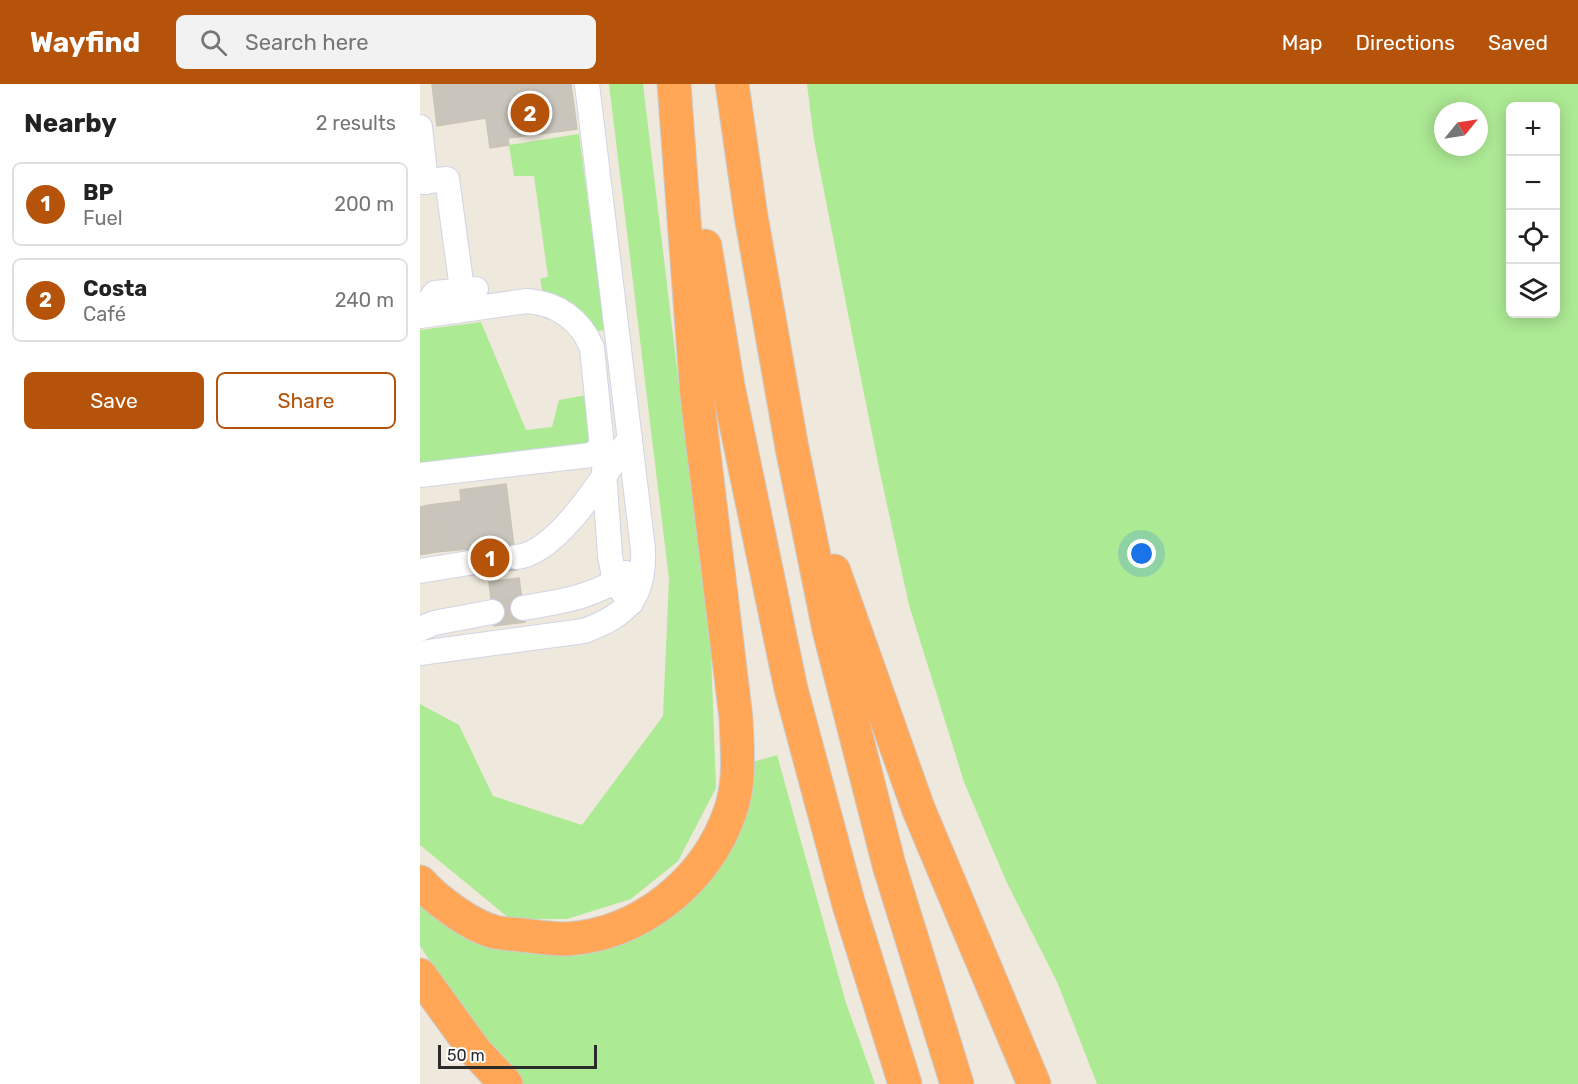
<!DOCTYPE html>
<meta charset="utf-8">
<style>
body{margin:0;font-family:Rubik,sans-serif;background:#f2f2f2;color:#222}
.controls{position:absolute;right:18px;top:18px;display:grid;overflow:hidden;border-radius:9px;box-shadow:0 3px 15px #0003}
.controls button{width:54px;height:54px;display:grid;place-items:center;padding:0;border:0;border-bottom:2px solid #e0e0e0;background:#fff;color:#222;font:30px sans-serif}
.compass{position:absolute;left:1014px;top:18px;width:54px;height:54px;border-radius:50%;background:#fff;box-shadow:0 3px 15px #0003;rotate:60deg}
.scale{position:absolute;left:18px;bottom:15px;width:159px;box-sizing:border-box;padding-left:6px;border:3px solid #2b2b2b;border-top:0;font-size:16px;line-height:21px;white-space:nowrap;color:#2b2b2b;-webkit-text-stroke:4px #fff;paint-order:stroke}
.you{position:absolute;left:722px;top:470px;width:21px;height:21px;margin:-15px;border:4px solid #fff;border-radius:50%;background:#1a73e8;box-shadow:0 0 0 9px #1a73e833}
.badge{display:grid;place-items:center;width:39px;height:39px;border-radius:50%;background:#b45309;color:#fff;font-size:20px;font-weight:700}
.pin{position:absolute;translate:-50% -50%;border:3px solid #fff;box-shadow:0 2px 6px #0006}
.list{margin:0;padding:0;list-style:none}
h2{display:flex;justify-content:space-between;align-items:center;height:78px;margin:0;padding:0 24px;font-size:26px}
h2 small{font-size:20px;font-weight:400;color:#767676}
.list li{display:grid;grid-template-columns:39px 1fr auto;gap:18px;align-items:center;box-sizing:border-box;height:84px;margin:0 12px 12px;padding:0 12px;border:2px solid #e0e0e0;border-radius:9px}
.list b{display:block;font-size:22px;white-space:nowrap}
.list p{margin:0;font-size:20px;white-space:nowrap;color:#767676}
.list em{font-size:20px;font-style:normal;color:#767676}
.actions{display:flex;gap:12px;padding:18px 24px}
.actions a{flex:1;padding:14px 0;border:2px solid #b45309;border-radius:9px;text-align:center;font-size:21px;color:#b45309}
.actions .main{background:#b45309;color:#fff}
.icon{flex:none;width:33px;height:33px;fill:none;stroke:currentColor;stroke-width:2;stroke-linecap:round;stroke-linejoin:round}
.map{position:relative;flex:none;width:1158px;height:1000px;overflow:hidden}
header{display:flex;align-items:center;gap:36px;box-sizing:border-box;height:84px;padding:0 30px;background:#b45309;color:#fff}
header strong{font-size:28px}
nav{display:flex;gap:33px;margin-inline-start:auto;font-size:21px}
.search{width:420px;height:54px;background:#f2f2f2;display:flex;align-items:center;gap:15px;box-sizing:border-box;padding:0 21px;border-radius:9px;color:#767676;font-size:22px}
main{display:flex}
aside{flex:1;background:#fff}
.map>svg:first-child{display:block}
</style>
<header>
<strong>Wayfind</strong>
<div class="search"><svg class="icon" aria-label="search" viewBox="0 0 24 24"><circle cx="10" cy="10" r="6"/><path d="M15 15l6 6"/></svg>Search here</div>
<nav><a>Map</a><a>Directions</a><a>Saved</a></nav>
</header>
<main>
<aside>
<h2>Nearby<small>2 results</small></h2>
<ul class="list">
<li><span class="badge">1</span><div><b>BP</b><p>Fuel</p></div><em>200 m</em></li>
<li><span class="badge">2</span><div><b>Costa</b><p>Café</p></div><em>240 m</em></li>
</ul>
<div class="actions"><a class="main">Save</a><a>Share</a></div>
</aside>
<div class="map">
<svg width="1158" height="1000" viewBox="0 0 1158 1000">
<rect width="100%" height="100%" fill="#efe8dc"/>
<g fill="#adea94" fill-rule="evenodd">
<polygon points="189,0 223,0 291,569 296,704 258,777 211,815 147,835 90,835 0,761 0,620 39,641 73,712 162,741 243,632 249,495"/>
<path d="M387,0H1158V1000H677L638,900L587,799L544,698L489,521L459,384L432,250L394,56ZM1090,22H1136V230H1090ZM1023,27H1059V63H1023Z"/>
<polygon points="159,50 185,246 176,247 150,218 123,209 120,195 128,193 114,92 94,92 89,61"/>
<polygon points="61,238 106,346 132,343 139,316 167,311 173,363 0,380 0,246"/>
<polygon points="357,671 426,919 455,1000 103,1000 69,967 0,862 0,813 87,864 110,870 162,864 205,854 261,827 302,777 333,678"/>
</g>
<g fill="#cac5bc" stroke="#cac4b6" stroke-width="1.5">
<polygon points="12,0 151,0 157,45 88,54 89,61 70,64 66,34 17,42"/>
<polygon points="86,400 97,486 51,491 47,465 16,468 10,421 41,417 40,406"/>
<polygon points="10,421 16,468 0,471 0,423"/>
<polygon points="99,494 105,538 74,542 69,498"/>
</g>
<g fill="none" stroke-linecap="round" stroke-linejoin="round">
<g stroke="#c8c2b9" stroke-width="24" stroke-dasharray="24 12" stroke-linecap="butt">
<polyline points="49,479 96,473"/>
<polyline points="72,528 103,524"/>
</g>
<defs>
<g id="minor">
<polyline points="0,43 6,98"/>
<polyline points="0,98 27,95 42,205"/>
<polyline points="0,229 15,209 56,205"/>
<path d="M0,232L107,217C137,219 161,236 172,264L182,363L171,371L0,391"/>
<polyline points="184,386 190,472 195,498 211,519"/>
<path d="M96,473C138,470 187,387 210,354"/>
<polyline points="0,487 49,479"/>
<path d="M103,524C138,518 178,513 206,489"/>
<polyline points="0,545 14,539 72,528"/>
<path d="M0,569L164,547C208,530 225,514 223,465L167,0"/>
</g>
<g id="highway">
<polyline points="312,0 331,132 372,364 409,546 469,781 537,1000"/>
<polyline points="285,162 308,302 371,605 429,821 485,1000"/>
<polyline points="414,487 498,724 614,1000"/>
<path d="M0,798C16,816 51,842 75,848C84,850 93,850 102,851C117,853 132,855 147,855C221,850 286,797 310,728C321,698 317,665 316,634L277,312L254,0"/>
<polyline points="0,891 55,967 86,1000"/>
</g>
</defs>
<use href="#minor" stroke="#d1d4e6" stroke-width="26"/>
<use href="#highway" stroke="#ccc" stroke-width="35"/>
<use href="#minor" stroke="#fff" stroke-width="24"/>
<use href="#highway" stroke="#ffa757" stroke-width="33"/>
</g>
</svg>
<div class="controls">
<button>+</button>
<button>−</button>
<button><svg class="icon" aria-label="locate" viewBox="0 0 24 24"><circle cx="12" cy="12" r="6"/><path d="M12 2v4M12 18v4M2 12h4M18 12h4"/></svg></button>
<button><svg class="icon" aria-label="layers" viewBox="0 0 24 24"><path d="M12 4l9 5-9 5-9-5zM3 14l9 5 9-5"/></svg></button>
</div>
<svg class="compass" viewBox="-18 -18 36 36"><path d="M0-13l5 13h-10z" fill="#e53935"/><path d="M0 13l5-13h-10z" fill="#767676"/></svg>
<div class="scale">50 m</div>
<div class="you"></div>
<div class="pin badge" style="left:70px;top:474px">1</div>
<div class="pin badge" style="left:110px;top:29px">2</div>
</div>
</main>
